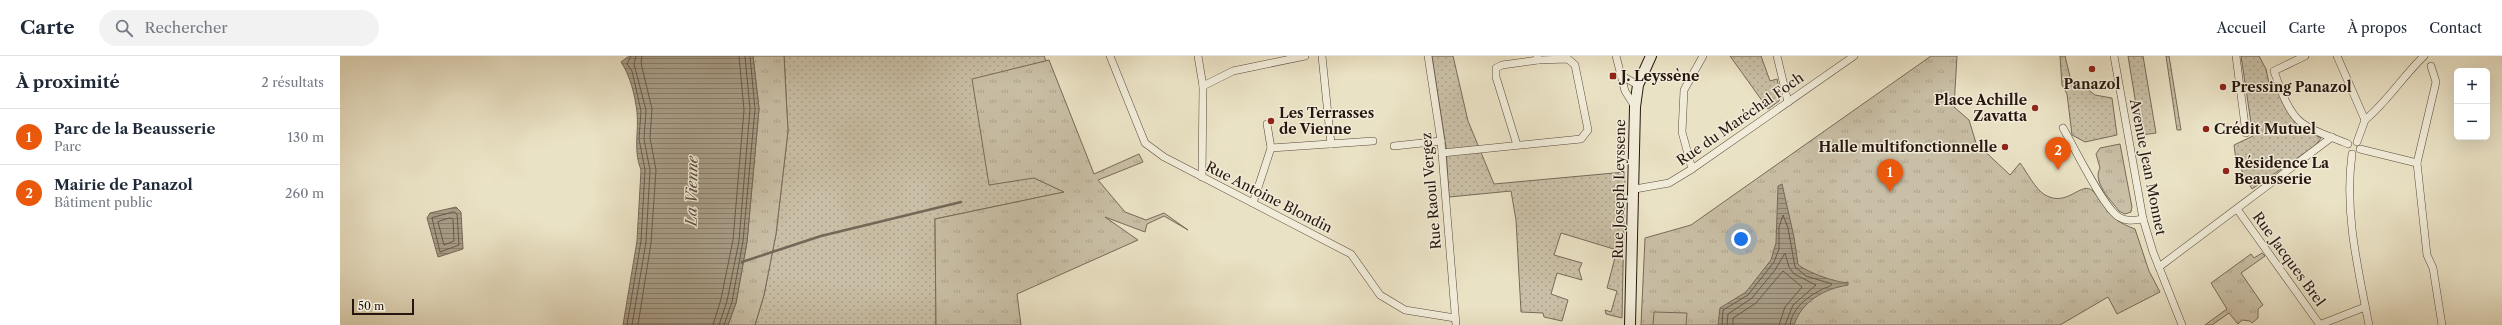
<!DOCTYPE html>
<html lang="fr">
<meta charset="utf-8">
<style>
body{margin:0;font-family:"Libre Caslon Text",serif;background:#f2f2f3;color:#1f2937}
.controls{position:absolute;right:12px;top:12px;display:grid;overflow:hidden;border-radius:6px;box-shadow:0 4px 16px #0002}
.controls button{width:36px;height:36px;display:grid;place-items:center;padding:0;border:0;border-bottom:1px solid #e0e1e3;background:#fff;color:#1f2937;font:20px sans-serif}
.scale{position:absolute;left:12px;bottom:10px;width:62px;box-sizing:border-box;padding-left:4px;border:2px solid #27160f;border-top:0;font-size:11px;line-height:14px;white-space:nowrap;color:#27160f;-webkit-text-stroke:3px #f1ecd9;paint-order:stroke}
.you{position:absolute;left:1401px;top:183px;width:14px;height:14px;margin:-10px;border:3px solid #fff;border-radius:50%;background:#1a73e8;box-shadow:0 0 0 6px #1a73e833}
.badge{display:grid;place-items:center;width:26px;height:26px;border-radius:50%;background:#ea580c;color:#fff;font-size:13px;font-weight:700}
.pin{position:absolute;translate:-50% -33px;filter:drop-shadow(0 1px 2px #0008)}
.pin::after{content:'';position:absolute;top:21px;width:14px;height:12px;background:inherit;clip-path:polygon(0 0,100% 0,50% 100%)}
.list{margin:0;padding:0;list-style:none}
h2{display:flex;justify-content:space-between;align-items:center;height:52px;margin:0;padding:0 16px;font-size:17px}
h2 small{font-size:13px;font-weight:400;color:#747a83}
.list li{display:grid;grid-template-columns:26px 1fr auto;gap:12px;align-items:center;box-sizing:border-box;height:56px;padding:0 16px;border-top:1px solid #e0e1e3}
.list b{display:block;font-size:15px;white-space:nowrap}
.list p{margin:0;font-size:13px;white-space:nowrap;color:#747a83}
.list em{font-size:13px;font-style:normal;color:#747a83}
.icon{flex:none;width:22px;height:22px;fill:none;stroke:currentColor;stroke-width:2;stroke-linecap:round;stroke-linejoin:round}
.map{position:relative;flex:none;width:2162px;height:269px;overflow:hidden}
header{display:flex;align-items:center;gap:24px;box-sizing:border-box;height:56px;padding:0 20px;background:#fff;border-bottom:1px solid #e0e1e3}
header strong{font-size:19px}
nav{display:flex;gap:22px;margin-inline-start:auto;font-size:14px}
.search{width:280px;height:36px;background:#f2f2f3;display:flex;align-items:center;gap:10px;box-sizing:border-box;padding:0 14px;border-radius:22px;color:#747a83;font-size:15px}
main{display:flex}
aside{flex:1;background:#fff}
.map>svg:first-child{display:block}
</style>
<header>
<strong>Carte</strong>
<div class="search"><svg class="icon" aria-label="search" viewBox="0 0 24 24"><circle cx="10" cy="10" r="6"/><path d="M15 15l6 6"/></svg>Rechercher</div>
<nav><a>Accueil</a><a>Carte</a><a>À propos</a><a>Contact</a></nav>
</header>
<main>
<aside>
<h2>À proximité<small>2 résultats</small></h2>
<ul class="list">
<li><span class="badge">1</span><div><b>Parc de la Beausserie</b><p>Parc</p></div><em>130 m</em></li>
<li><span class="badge">2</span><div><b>Mairie de Panazol</b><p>Bâtiment public</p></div><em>260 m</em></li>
</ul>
</aside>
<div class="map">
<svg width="2162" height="269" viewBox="0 0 2162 269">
<defs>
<pattern id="grass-dots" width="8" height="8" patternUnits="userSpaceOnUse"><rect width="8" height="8" fill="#c9bfa6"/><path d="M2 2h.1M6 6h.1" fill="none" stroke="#ada38e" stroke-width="1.8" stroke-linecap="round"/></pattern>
<pattern id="park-tufts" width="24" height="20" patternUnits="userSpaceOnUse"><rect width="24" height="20" fill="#c9bfa6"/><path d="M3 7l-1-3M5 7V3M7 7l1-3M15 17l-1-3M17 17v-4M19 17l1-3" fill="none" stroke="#ada38e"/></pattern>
<pattern id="water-rules" width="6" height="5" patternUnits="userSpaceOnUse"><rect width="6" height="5" fill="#a89d87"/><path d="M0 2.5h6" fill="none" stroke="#897f6d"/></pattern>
</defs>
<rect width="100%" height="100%" fill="#eae2c5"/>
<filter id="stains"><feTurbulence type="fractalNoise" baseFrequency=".005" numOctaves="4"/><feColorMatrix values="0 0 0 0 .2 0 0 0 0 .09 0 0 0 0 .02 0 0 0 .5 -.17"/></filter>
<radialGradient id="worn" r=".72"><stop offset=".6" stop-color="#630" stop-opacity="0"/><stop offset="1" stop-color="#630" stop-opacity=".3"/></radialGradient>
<g fill="url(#grass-dots)" stroke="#786a5a">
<polygon points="444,0 704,0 706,5 694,122 725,136 595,163 596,269 415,269 424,239 436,178 448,75"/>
<polygon points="1092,0 1113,0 1128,65 1154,128 1285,116 1282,262 1266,258 1265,254 1271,256 1277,235 1267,232 1277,194 1221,177 1214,199 1242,207 1239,214 1242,224 1217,217 1211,238 1228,244 1222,265 1204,261 1203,257 1181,256 1176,164 1171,135 1109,141 1106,91"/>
<polygon points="1390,0 1421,0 1430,25 1437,23 1440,37 1439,45 1428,53"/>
<polygon points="1720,0 1725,0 1733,33 1746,32 1755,39 1772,42 1777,79 1745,86 1732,79 1727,38 1722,29"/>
<polygon points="1788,0 1803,0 1816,77 1801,79"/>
<polygon points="1826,0 1829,0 1841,74 1837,74"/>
<path d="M1901,0H1919L1926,13L1930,32L1938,35C1950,61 1955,69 1981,82L1975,90L1912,133L1896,104L1894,89L1913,80Z"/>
</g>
<g fill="url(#park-tufts)" stroke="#786a5a">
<polygon points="413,0 444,0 448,75 436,178 424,239 415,269 388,269 396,247 407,186 419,53"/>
<path d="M1591,0H1617L1614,51L1629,64L1636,87L1670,119L1680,107C1687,116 1695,133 1705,139C1728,152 1741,124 1753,135C1756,138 1759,144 1762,147C1772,162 1779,167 1795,173L1809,215L1820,236L1777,258L1768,241L1720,269H1301L1305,182L1351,169Z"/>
<polygon points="709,4 754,118 799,98 803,106 758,124 785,156 806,164 824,157 848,174 824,160 807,168 805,176 765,161 798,184 677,238 681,269 596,269 595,163 724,136 694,122 649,129 632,23"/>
<path d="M1780,88L1792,151L1791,156L1785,158L1779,155C1771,144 1752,126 1760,112L1756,98L1760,92Z"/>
<polygon points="1922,197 1925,200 1901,217 1923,249 1918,253 1918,262 1912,267 1910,265 1902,264 1898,268 1889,257 1872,269 1865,269 1887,253 1871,227 1911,198 1914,202"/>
</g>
<polygon fill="#c9bfa6" stroke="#786a5a" points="1314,256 1347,257 1346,269 1313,269"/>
<g fill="url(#water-rules)" stroke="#746757">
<path d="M289,0H413L419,53L407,186L396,247L388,269H283L297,185L301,114C293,94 299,76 297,56C295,39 290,19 281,6Z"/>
<path d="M1442,128L1454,181L1458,208C1463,215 1502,229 1508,226V229C1484,233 1462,245 1454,269H1378L1380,252L1406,236L1431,204L1436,187L1438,130Z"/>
<polygon points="116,151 121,156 123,193 98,201 87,162 90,157"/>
</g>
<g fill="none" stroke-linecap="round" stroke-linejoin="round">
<g stroke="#685a4b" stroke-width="1">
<polygon points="114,156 117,158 119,189 100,196 92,162"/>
<polygon points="110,162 113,163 114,185 104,189 98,166"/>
<polyline points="287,269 301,185 305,114 299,83 301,55 292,15 287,8 291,0"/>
<polyline points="292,269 306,186 310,114 304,83 306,54 294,8 296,0"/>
<polyline points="298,269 311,187 316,114 310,82 312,53 301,7 302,0"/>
<polyline points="373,269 381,243 393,184 404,54 399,0"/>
<polyline points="379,269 387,245 399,185 410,53 405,0"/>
<polyline points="384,269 392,246 403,185 415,53 410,0"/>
<path d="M1382,269L1383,254L1408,239L1434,206L1439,193V171L1443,159L1448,172L1455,211L1466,220L1492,228C1489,232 1485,231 1481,234C1467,241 1452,252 1450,269"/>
<polyline points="1387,269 1388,258 1412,242 1435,214 1445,197 1449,211 1454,218 1476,229 1453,249 1445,269"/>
<polyline points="1393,269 1393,262 1416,247 1443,215 1462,231 1445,251 1439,269"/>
</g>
<polyline stroke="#746757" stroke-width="2.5" points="402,206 481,180 621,146"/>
<defs>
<g id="street">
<polyline points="770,0 805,87 824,101 1011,198 1040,239 1065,254 1115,262"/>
<polyline points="858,0 863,30 862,121"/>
<polyline points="982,0 991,88"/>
<polyline points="1088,0 1101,85 1116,269"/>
<polyline points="1276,0 1285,35 1295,51"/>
<polyline points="1437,0 1448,46"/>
<polyline points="1774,0 1803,163 1813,196 1842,269"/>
<polyline points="1896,0 1906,77"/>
<path d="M1965,0L1934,15C1940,32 1948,57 1962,67C1975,77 1993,81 2008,88"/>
<polyline points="1997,0 2025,64 2017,86"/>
<polyline points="2091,10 2096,26 2077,107 2087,199 2093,212 2102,269"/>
<polyline points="1282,20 1298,29"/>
<polyline points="863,30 893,15 965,0"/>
<path d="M2025,64C2047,46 2063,20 2084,0"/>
<path d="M1723,72C1733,89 1764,153 1779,161C1786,166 1795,164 1803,163"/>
<polyline points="1177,89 1156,21 1156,12 1162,9 1198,4"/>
<polyline points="1054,90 1101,85"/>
<polyline points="931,92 1033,85"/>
<polyline points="2020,93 2077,107"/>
<polyline points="1102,97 1241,83 1248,74 1235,9 1228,3 1198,4 1197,0"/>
<path d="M2012,98C2004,155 2018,213 2029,269"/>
<polyline points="1352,113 1342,76 1344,34 1363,0"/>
<polyline points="1295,133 1329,127 1352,113 1514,0"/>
<polyline points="913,147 931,92 927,68"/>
<polyline points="1897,153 1980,269"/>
<polyline points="1819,211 1992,81"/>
<polyline points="1979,269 2025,251"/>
</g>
<polyline id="secondary" points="1290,269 1295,51 1298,29 1311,0"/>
</defs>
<use href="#street" stroke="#58493c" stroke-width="8"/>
<use href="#secondary" stroke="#27160f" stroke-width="12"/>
<use href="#street" stroke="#f1ecd9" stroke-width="7"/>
<use href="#secondary" stroke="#f1ecd9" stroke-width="10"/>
</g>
<g fill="#8f2418" stroke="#f1ecd9" stroke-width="1.5">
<circle cx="1752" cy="13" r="4"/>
<rect x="1269" y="16" width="8" height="8" rx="2"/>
<circle cx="1883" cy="31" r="4"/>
<circle cx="1695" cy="52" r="4"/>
<circle cx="931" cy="65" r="4"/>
<circle cx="1866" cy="73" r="4"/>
<circle cx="1665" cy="91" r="4"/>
<circle cx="1886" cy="115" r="4"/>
</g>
<g text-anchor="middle" stroke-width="3" stroke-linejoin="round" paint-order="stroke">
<g font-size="14" font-weight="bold" fill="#27160f" stroke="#f1ecd9" text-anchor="start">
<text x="1281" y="25">J. Leyssène</text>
<text x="1752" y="33" text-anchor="middle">Panazol</text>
<text x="1891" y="36">Pressing Panazol</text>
<text x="1687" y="49" text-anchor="end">Place Achille<tspan x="1687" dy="16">Zavatta</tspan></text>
<text x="939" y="62">Les Terrasses<tspan x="939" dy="16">de Vienne</tspan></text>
<text x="1874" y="78">Crédit Mutuel</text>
<text x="1657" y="96" text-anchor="end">Halle multifonctionnelle</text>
<text x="1894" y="112">Résidence La<tspan x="1894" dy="16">Beausserie</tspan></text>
</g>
<g font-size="14" fill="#27160f" stroke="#f1ecd9">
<text transform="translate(1400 63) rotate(-35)" y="5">Rue du Maréchal Foch</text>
<text transform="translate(1808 111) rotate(79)" y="5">Avenue Jean Monnet</text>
<text transform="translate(1279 133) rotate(-89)" y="5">Rue Joseph Leyssene</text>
<text transform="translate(1091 135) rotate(-95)" y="5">Rue Raoul Vergez</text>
<text transform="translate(929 141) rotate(27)" y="5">Rue Antoine Blondin</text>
<text transform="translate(1949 203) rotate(54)" y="5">Rue Jacques Brel</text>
</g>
<g font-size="15" font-style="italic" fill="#5b4c3f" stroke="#f1ecd9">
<text transform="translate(352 135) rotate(-89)" y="5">La Vienne</text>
</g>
</g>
<rect width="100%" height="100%" filter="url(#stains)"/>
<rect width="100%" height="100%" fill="url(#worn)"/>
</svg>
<div class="controls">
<button>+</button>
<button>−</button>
</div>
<div class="scale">50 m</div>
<div class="you"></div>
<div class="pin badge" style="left:1550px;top:136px">1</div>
<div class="pin badge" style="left:1718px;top:114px">2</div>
</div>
</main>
